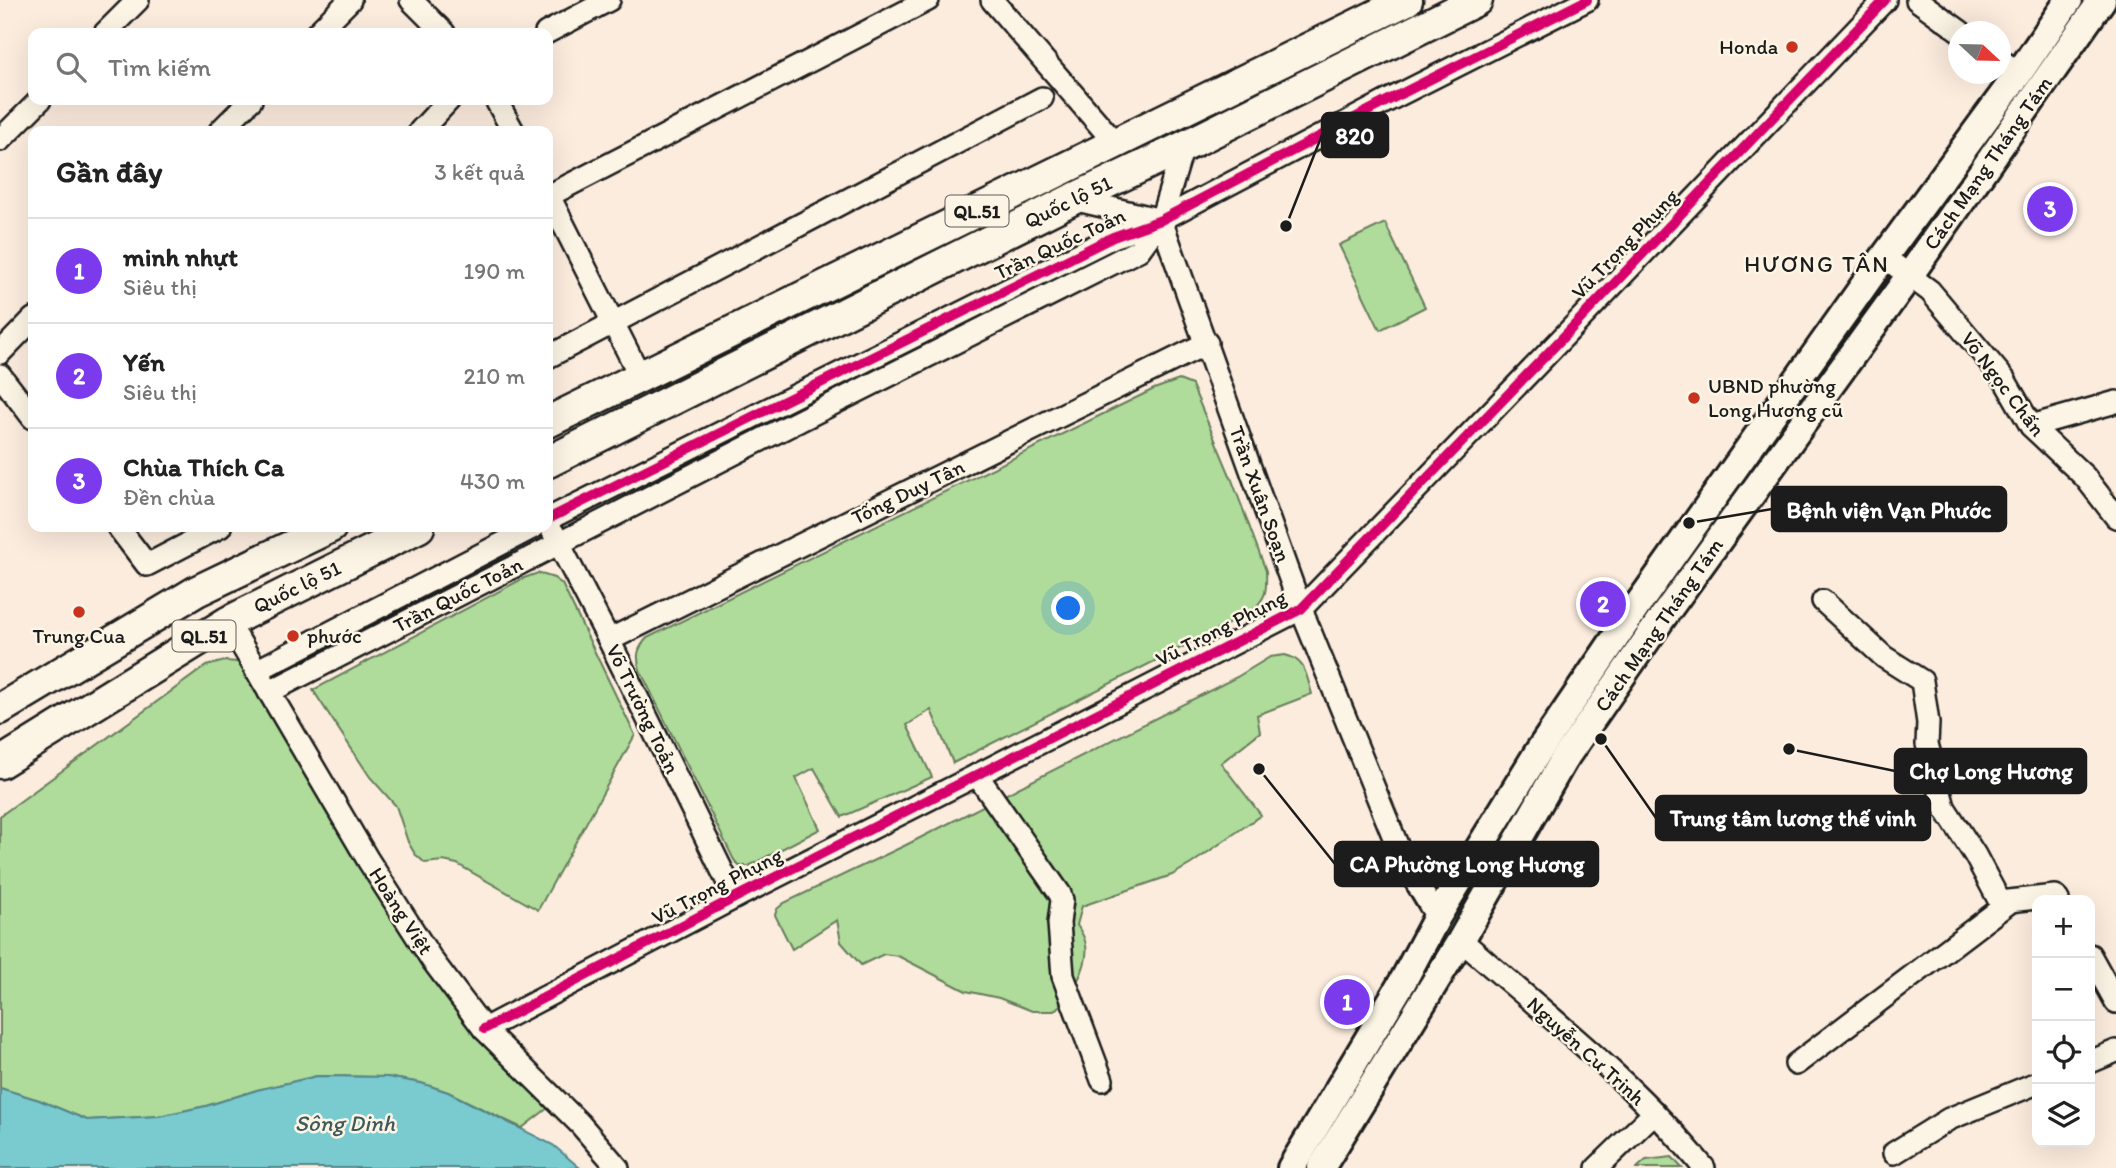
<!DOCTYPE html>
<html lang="vi">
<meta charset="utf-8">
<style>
body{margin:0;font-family:Itim,sans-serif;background:#f6f6f6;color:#222}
.controls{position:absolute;right:21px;bottom:21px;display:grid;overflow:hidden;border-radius:14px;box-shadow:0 7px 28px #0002}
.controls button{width:63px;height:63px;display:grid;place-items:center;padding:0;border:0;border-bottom:2px solid #e0e0e0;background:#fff;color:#222;font:35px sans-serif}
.compass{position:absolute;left:1948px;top:21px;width:63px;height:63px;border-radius:50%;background:#fff;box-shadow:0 7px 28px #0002;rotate:112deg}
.you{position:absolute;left:1069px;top:609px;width:24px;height:24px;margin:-18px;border:5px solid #fff;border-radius:50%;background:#1a73e8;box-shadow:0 0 0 10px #1a73e833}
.badge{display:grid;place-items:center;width:46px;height:46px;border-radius:50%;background:#7c3aed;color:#fff;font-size:23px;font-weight:700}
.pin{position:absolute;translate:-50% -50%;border:4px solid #fff;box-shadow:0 2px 7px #0006}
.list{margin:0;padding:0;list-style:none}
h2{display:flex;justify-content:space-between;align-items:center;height:91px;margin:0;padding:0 28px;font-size:30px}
h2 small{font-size:23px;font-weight:400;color:#767676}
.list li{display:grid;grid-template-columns:46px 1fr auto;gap:21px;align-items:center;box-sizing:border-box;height:105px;padding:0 28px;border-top:2px solid #e0e0e0}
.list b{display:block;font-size:26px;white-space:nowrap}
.list p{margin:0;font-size:23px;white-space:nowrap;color:#767676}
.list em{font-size:23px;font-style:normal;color:#767676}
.icon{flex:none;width:38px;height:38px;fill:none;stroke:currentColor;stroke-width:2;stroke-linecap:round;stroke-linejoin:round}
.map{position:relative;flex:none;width:2116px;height:1168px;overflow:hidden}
.search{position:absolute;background:#fff;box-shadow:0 7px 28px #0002;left:28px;top:28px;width:525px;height:77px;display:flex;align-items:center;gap:18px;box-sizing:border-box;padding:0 24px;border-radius:14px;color:#767676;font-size:26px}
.panel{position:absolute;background:#fff;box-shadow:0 7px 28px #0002;left:28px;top:126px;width:525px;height:406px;border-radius:14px}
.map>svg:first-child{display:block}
</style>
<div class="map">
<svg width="2116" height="1168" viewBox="0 0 2116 1168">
<rect width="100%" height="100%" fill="#fcecde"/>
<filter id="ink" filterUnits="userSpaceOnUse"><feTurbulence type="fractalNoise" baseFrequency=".0143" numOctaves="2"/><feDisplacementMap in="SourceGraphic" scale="14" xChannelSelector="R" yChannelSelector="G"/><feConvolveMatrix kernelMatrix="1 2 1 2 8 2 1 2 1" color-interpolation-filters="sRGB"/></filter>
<g filter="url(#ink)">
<g fill="#afdc9a" stroke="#667c5b" stroke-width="2">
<polygon points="1385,223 1425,307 1380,330 1339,245"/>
<path d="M1179,380L1192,385L1232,480L1266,571C1267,593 1266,598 1250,613L953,763L931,710L907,725L932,777L842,817L814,768L796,778L820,829L749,866H739L734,860L640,670C636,656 637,649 647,638L1154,389Z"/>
<polygon points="538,573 554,578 562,584 635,735 538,910 457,864 443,861 425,863 415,854 408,842 396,806 370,777 313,690 524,578"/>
<path d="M1285,655C1306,660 1306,675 1312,694L1257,715L1260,732L1221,763L1261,815L1191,864L1172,875L1082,906L1077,925C1080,930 1084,936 1085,941C1092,964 1071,996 1054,1011H1032L999,998L966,991L898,956L884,954L861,965L841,942L837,920L792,949L775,915L777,909L784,903L906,845L1237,677L1270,657Z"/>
<polygon points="225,661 238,662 245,666 431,975 460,1014 548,1108 522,1128 448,1092 421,1083 387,1077 317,1076 257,1090 206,1106 159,1116 87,1120 39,1100 0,1088 0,816 206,666"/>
<polygon points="1672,1157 1682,1168 1637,1168 1646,1160"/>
</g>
<polygon fill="#79cbd0" stroke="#548588" stroke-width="2" points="317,1076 387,1077 421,1083 448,1092 553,1145 580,1168 0,1168 0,1088 39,1100 87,1120 159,1116 206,1106 257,1090"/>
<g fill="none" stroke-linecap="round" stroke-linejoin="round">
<defs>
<g id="minor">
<polyline points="411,0 444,33"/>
<polyline points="992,0 1115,143"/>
<polyline points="1917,0 1961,32"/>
<polyline points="105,33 138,0"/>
<polyline points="317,33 350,0"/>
<polyline points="546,33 609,0"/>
<polyline points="2000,60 2019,73"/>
<polyline points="496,100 513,131"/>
<polyline points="220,131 251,100"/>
<polyline points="420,131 449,100"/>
<polyline points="0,140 40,100"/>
<polyline points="1183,147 1161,220 1301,609 1404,862 1437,917"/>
<polyline points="548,194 640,376"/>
<polyline points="548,196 928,0"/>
<polyline points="1073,199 1161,220"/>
<polyline points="1884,257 1930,291 2004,379 2031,426 2085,477 2116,517"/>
<polyline points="0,353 33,319"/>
<polyline points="548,357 1042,98"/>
<polyline points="0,375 33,418"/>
<polyline points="2031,426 2116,402"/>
<polyline points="548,519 1113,237 1161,220 1387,101 1587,0"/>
<polyline points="118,527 147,565 220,527"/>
<polyline points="553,532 609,640 735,897"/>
<polyline points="1823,601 1884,657 1922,681 1928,723 1927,744 1944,807 1975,855 2000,902 2055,896 2058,900"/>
<polyline points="228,622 368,860 432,960 484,1029 580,1124 618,1168"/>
<polyline points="609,640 1207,343"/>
<polyline points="256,671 534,527"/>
<polyline points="269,692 757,442 1139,250 1161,220"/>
<polyline points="977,775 1060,894 1062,900 1059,923 1063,976 1102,1080"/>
<path d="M1461,940C1544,1013 1634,1082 1704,1168"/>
<polyline points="2090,955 2116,1002"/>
<polyline points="484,1029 742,894 977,775 1301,609 1548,353 1885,0"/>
<polyline points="2090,1062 2116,1051"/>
<polyline points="1796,1064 2011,901"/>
<polyline points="1894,1153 1949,1119 2037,1083"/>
<polyline points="1597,1168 1654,1113"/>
</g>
<g id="major">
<polyline points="1291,1168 1403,981 1437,917 1538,752 1637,606 1884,257 2019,73 2069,0"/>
<polyline points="1321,1168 1461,940 1563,761 1660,621 1910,275 2102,0"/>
</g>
<g id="highway">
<polyline points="548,422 1407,0"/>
<polyline points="548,462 1073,199 1183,147 1477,0"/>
<polyline points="0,709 197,591 331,527"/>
<polyline points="0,763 228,622 419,527"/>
</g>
</defs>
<use href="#minor" stroke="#1c1c1c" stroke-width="26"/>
<use href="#major" stroke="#1c1c1c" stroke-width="32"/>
<use href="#highway" stroke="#1c1c1c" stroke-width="35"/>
<use href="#minor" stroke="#fcf5e5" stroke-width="21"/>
<use href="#major" stroke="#fcf5e5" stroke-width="26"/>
<use href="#highway" stroke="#fcf5e5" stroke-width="30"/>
<defs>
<g id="cycleway">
<polyline points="548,519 1113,237 1161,220 1387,101 1587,0"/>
<polyline points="484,1029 742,894 977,775 1301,609 1548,353 1885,0"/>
</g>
</defs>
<use href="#cycleway" stroke="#fcf5e5" stroke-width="15"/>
<use href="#cycleway" stroke="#d6006c" stroke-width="10"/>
</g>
</g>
<g fill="#c8321e" stroke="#fcf5e5" stroke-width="2.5">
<circle cx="1792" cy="47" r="7"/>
<circle cx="1694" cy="398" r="7"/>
<circle cx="79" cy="612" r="7"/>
<circle cx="293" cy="636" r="7"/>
</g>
<g text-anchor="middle" stroke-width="5" stroke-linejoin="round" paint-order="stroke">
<g fill="#fcf5e5" stroke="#5f5d58" stroke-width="2">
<rect x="945.5" y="195.5" width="63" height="31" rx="5"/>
<rect x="172.5" y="620.5" width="63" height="31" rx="5"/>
</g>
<g font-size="19" font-weight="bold" fill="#1c1c1c">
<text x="977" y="218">QL.51</text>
<text x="204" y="643">QL.51</text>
</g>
<g font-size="21" fill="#1c1c1c" stroke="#fcf5e5" text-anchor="start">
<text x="1778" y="54" text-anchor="end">Honda</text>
<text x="1708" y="393">UBND phường<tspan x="1708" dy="24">Long Hương cũ</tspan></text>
<text x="79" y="643" text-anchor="middle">Trung Cua</text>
<text x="307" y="643">phước</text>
</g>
<g font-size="21" fill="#1c1c1c" stroke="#fcf5e5">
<text transform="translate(1988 163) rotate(-55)" y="7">Cách Mạng Tháng Tám</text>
<text transform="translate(1068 202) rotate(-26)" y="7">Quốc lộ 51</text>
<text transform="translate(1060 244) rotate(-25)" y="7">Trần Quốc Toản</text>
<text transform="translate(1625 244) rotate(-46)" y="7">Vũ Trọng Phụng</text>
<text transform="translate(2003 384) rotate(53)" y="7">Võ Ngọc Chấn</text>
<text transform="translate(908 492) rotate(-26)" y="7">Tống Duy Tân</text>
<text transform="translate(1260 494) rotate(70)" y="7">Trần Xuân Soạn</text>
<text transform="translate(297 587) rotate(-26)" y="7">Quốc lộ 51</text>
<text transform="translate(458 595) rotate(-27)" y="7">Trần Quốc Toản</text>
<text transform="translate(1659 625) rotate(-55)" y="7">Cách Mạng Tháng Tám</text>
<text transform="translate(1221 628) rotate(-27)" y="7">Vũ Trọng Phụng</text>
<text transform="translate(643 709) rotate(64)" y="7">Võ Trường Toản</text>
<text transform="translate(717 886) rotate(-27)" y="7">Vũ Trọng Phụng</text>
<text transform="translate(401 911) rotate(57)" y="7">Hoàng Việt</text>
<text transform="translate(1586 1051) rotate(42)" y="7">Nguyễn Cư Trinh</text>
</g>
<g font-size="23" letter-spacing="2" fill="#1c1c1c" stroke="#fcf5e5">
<text x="1817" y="272">HƯƠNG TÂN</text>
</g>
<g font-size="23" font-style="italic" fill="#3d595b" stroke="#fcf5e5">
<text x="345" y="1131">Sông Dinh</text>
</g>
</g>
<path fill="none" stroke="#1c1c1c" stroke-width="2.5" d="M1286 226L1322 135M1689 523L1772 509M1789 749L1895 771M1601 739L1656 818M1259 769L1335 864"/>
<g fill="#1c1c1c" stroke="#fcf5e5" stroke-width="2.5">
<circle cx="1286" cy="226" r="7"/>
<circle cx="1689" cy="523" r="7"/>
<circle cx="1789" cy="749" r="7"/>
<circle cx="1601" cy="739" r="7"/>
<circle cx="1259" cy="769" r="7"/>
</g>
<g fill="#1c1c1c" stroke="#1c1c1c" stroke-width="2.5">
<rect x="1322" y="113" width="66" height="44" rx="7"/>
<rect x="1772" y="487" width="234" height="44" rx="7"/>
<rect x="1895" y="749" width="191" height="44" rx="7"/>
<rect x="1656" y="796" width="274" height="44" rx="7"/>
<rect x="1335" y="842" width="263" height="44" rx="7"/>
</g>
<g font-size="23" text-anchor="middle" font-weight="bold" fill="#fff">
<text x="1355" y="144">820</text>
<text x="1889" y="518">Bệnh viện Vạn Phước</text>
<text x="1991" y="779">Chợ Long Hương</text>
<text x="1793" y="826">Trung tâm lương thế vinh</text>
<text x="1467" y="872">CA Phường Long Hương</text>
</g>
</svg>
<div class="controls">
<button>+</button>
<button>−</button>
<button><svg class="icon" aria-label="locate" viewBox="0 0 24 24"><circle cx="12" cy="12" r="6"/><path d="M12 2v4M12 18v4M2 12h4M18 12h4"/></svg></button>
<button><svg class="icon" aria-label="layers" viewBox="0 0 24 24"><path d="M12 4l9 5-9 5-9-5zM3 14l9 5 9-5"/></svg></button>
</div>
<svg class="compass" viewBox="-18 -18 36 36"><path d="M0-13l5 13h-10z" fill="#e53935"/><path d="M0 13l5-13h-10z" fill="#767676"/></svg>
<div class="you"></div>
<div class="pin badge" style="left:1347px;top:1002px">1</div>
<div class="pin badge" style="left:1603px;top:604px">2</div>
<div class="pin badge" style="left:2050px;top:209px">3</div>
<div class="search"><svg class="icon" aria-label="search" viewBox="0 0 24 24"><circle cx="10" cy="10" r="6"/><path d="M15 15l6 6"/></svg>Tìm kiếm</div>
<section class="panel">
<h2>Gần đây<small>3 kết quả</small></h2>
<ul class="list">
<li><span class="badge">1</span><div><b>minh nhựt</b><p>Siêu thị</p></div><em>190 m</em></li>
<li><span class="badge">2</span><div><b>Yến</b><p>Siêu thị</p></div><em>210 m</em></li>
<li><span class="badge">3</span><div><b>Chùa Thích Ca</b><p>Đền chùa</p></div><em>430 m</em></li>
</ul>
</section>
</div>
